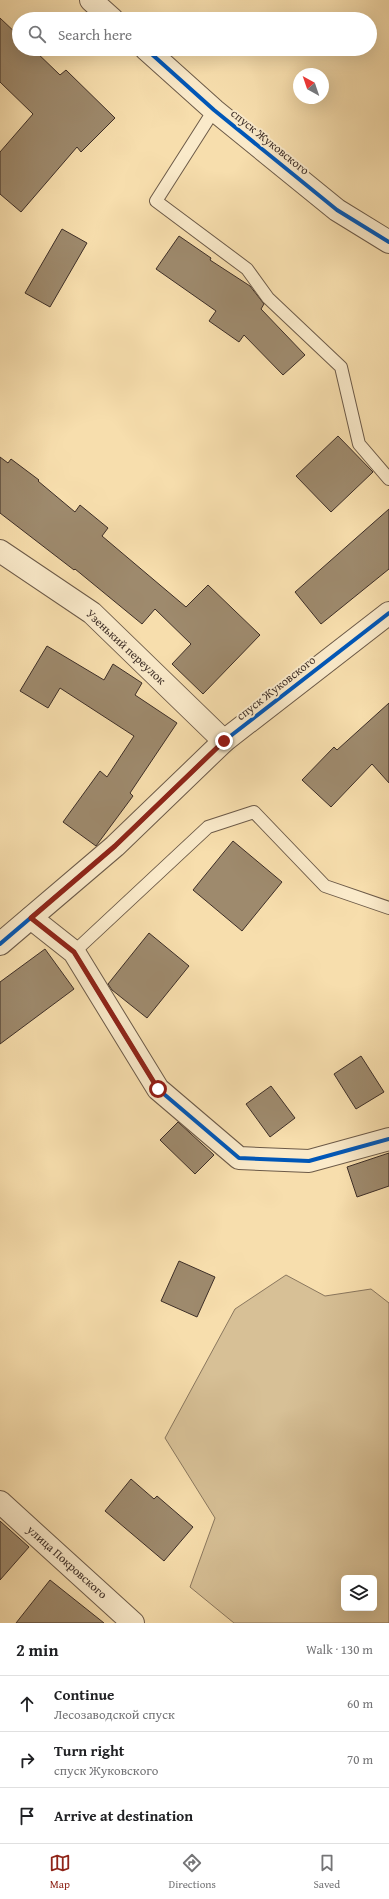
<!DOCTYPE html>
<meta charset="utf-8">
<style>
body{margin:0;font-family:"Gentium Book Plus",serif;background:#f6f6f6;color:#202124}
.controls{position:absolute;right:12px;bottom:12px;display:grid;overflow:hidden;border-radius:6px;box-shadow:0 4px 16px #0002}
.controls button{width:36px;height:36px;display:grid;place-items:center;padding:0;border:0;border-bottom:1px solid #e0e0e0;background:#fff;color:#202124;font:20px sans-serif}
.compass{position:absolute;left:293px;top:68px;width:36px;height:36px;border-radius:50%;background:#fff;box-shadow:0 4px 16px #0002;rotate:320deg}
.stop{position:absolute;width:12px;height:12px;margin:-9px;border:3px solid #8f2418;border-radius:50%;background:#fff}
.stop.end{background:#8f2418;border-color:#fff;box-shadow:0 1px 4px #0008}
.list{margin:0;padding:0;list-style:none}
h2{display:flex;justify-content:space-between;align-items:center;height:52px;margin:0;padding:0 16px;font-size:17px}
h2 small{font-size:13px;font-weight:400;color:#757577}
.list li{display:grid;grid-template-columns:26px 1fr auto;gap:12px;align-items:center;box-sizing:border-box;height:56px;padding:0 16px;border-top:1px solid #e0e0e0}
.list b{display:block;font-size:15px;white-space:nowrap}
.list p{margin:0;font-size:13px;white-space:nowrap;color:#757577}
.list em{font-size:13px;font-style:normal;color:#757577}
.icon{flex:none;width:22px;height:22px;fill:none;stroke:currentColor;stroke-width:2;stroke-linecap:round;stroke-linejoin:round}
.map{position:relative;flex:none;width:389px;height:1623px;overflow:hidden}
.search{position:absolute;background:#fff;box-shadow:0 4px 16px #0002;left:12px;right:12px;top:12px;height:44px;display:flex;align-items:center;gap:10px;box-sizing:border-box;padding:0 14px;border-radius:22px;color:#757577;font-size:15px}
.sheet{height:220px;background:#fff}
nav{display:flex;justify-content:space-around;align-items:center;box-sizing:border-box;height:56px;border-top:1px solid #e0e0e0;background:#fff;font-size:11px;color:#757577}
nav a{display:grid;justify-items:center;gap:2px}
nav .on{color:#8f2418}
.map>svg:first-child{display:block}
</style>
<div class="map">
<svg width="389" height="1623" viewBox="0 0 389 1623">
<rect width="100%" height="100%" fill="#f7dead"/>
<filter id="stains"><feTurbulence type="fractalNoise" baseFrequency=".005" numOctaves="4"/><feColorMatrix values="0 0 0 0 .2 0 0 0 0 .09 0 0 0 0 .02 0 0 0 .5 -.17"/></filter>
<radialGradient id="worn" r=".72"><stop offset=".6" stop-color="#630" stop-opacity="0"/><stop offset="1" stop-color="#630" stop-opacity=".3"/></radialGradient>
<path fill="#d7c096" stroke="#8a775e" fill-rule="evenodd" d="M286,1275L325,1296L371,1289L389,1303V1623H234L190,1587L215,1518L165,1438L235,1309ZM344,1578H374V1608H344Z"/>
<g fill="#9e8a6d" stroke="#3d2e27">
<polygon points="0,18 19,36 19,49 33,49 60,75 66,70 115,118 81,152 77,147 21,212 0,194 0,152 33,114 0,82"/>
<polygon points="62,229 87,243 50,307 25,293"/>
<polygon points="179,236 211,258 210,260 250,286 264,304 261,309 305,355 283,375 244,335 239,342 209,321 216,311 156,269"/>
<polygon points="338,436 373,472 331,512 296,476"/>
<polygon points="0,457 8,463 11,459 39,480 38,481 75,512 80,505 108,528 102,536 186,607 208,585 260,635 203,694 172,664 191,644 155,609 142,624 75,569 74,570 0,513"/>
<polygon points="389,509 389,569 321,624 295,592"/>
<polygon points="47,646 104,680 113,664 142,683 135,695 177,723 130,793 133,796 96,846 63,822 100,771 107,777 134,736 60,688 48,708 20,691"/>
<polygon points="389,703 389,783 372,764 331,807 302,780 334,747 337,750"/>
<polygon points="233,841 282,882 242,931 193,890"/>
<polygon points="149,933 189,966 147,1018 112,990 108,984"/>
<polygon points="45,949 74,989 0,1044 0,982"/>
<polygon points="361,1056 384,1092 356,1109 334,1074"/>
<polygon points="271,1086 295,1118 270,1137 246,1104"/>
<polygon points="178,1122 214,1155 195,1174 160,1140"/>
<polygon points="389,1153 389,1186 357,1197 347,1167"/>
<polygon points="179,1261 215,1277 197,1317 161,1301"/>
<polygon points="131,1479 154,1499 157,1496 193,1527 164,1561 105,1511"/>
<polygon points="0,1521 29,1547 0,1580"/>
<polygon points="50,1580 104,1623 16,1623"/>
</g>
<g fill="none" stroke-linecap="round" stroke-linejoin="round">
<defs>
<g id="service">
<polyline points="214,110 156,201 247,269 268,298 341,367 359,444 389,479"/>
<polyline points="74,952 208,827 254,812 325,886 389,908"/>
</g>
<g id="minor">
<polyline points="91,0 112,19"/>
<polyline points="146,49 214,110 337,210 389,242"/>
<polyline points="0,551 92,613 224,741"/>
<polyline points="31,918 74,952 158,1089 239,1158 309,1161 389,1139"/>
<polyline points="0,944 115,846 224,741 389,613"/>
<polyline points="0,1502 133,1623"/>
</g>
</defs>
<use href="#service" stroke="#6c5a48" stroke-width="14"/>
<use href="#minor" stroke="#6c5a48" stroke-width="24"/>
<use href="#service" stroke="#faeaca" stroke-width="12"/>
<use href="#minor" stroke="#faeaca" stroke-width="22"/>
<defs>
<g id="cycleway">
<polyline points="146,49 214,110 337,210 389,242"/>
<polyline points="31,918 74,952 158,1089 239,1158 309,1161 389,1139"/>
<polyline points="0,944 115,846 224,741 389,613"/>
</g>
</defs>
<use href="#cycleway" stroke="#faeaca" stroke-width="6"/>
<use href="#cycleway" stroke="#0057b8" stroke-width="4"/>
</g>
<g fill="none" stroke-linecap="round" stroke-linejoin="round">
<polyline stroke="#8f2418" stroke-width="5" points="158,1089 74,952 31,918 115,846 224,741"/>
</g>
<g text-anchor="middle" stroke-width="4" stroke-linejoin="round" paint-order="stroke">
<g font-size="12" fill="#3d2e27" stroke="#faeaca">
<text transform="translate(270 142) rotate(39)" y="4">спуск Жуковского</text>
<text transform="translate(126 647) rotate(43)" y="4">Узенький переулок</text>
<text transform="translate(276 688) rotate(-38)" y="4">спуск Жуковского</text>
<text transform="translate(67 1562) rotate(42)" y="4">улица Покровского</text>
</g>
</g>
<rect width="100%" height="100%" filter="url(#stains)"/>
<rect width="100%" height="100%" fill="url(#worn)"/>
</svg>
<div class="controls">
<button><svg class="icon" aria-label="layers" viewBox="0 0 24 24"><path d="M12 4l9 5-9 5-9-5zM3 14l9 5 9-5"/></svg></button>
</div>
<svg class="compass" viewBox="-18 -18 36 36"><path d="M0-13l5 13h-10z" fill="#e53935"/><path d="M0 13l5-13h-10z" fill="#757577"/></svg>
<div class="stop" style="left:158px;top:1089px"></div>
<div class="stop end" style="left:224px;top:741px"></div>
<div class="search"><svg class="icon" aria-label="search" viewBox="0 0 24 24"><circle cx="10" cy="10" r="6"/><path d="M15 15l6 6"/></svg>Search here</div>
</div>
<section class="sheet">
<h2>2 min<small>Walk · 130 m</small></h2>
<ul class="list">
<li><svg class="icon" aria-label="ahead" viewBox="0 0 24 24"><path d="M12 20V5M6 11l6-6 6 6"/></svg><div><b>Continue</b><p>Лесозаводской спуск</p></div><em>60 m</em></li>
<li><svg class="icon" aria-label="right" viewBox="0 0 24 24"><path d="M7 20v-9h11M14 6l5 5-5 5"/></svg><div><b>Turn right</b><p>спуск Жуковского</p></div><em>70 m</em></li>
<li><svg class="icon" aria-label="arrive" viewBox="0 0 24 24"><path d="M6 21V4h12l-3 4 3 4H6"/></svg><div><b>Arrive at destination</b></div></li>
</ul>
</section>
<nav>
<a class="on"><svg class="icon" aria-label="map" viewBox="0 0 24 24"><path d="M3 6l6-2 6 2 6-2v14l-6 2-6-2-6 2zM9 4v14M15 6v14"/></svg>Map</a>
<a><svg class="icon" aria-label="directions" viewBox="0 0 24 24"><path d="M12 3l9 9-9 9-9-9zM9 14v-3h6M13 9l2 2-2 2"/></svg>Directions</a>
<a><svg class="icon" aria-label="saved" viewBox="0 0 24 24"><path d="M7 4h10v16l-5-4-5 4z"/></svg>Saved</a>
</nav>
